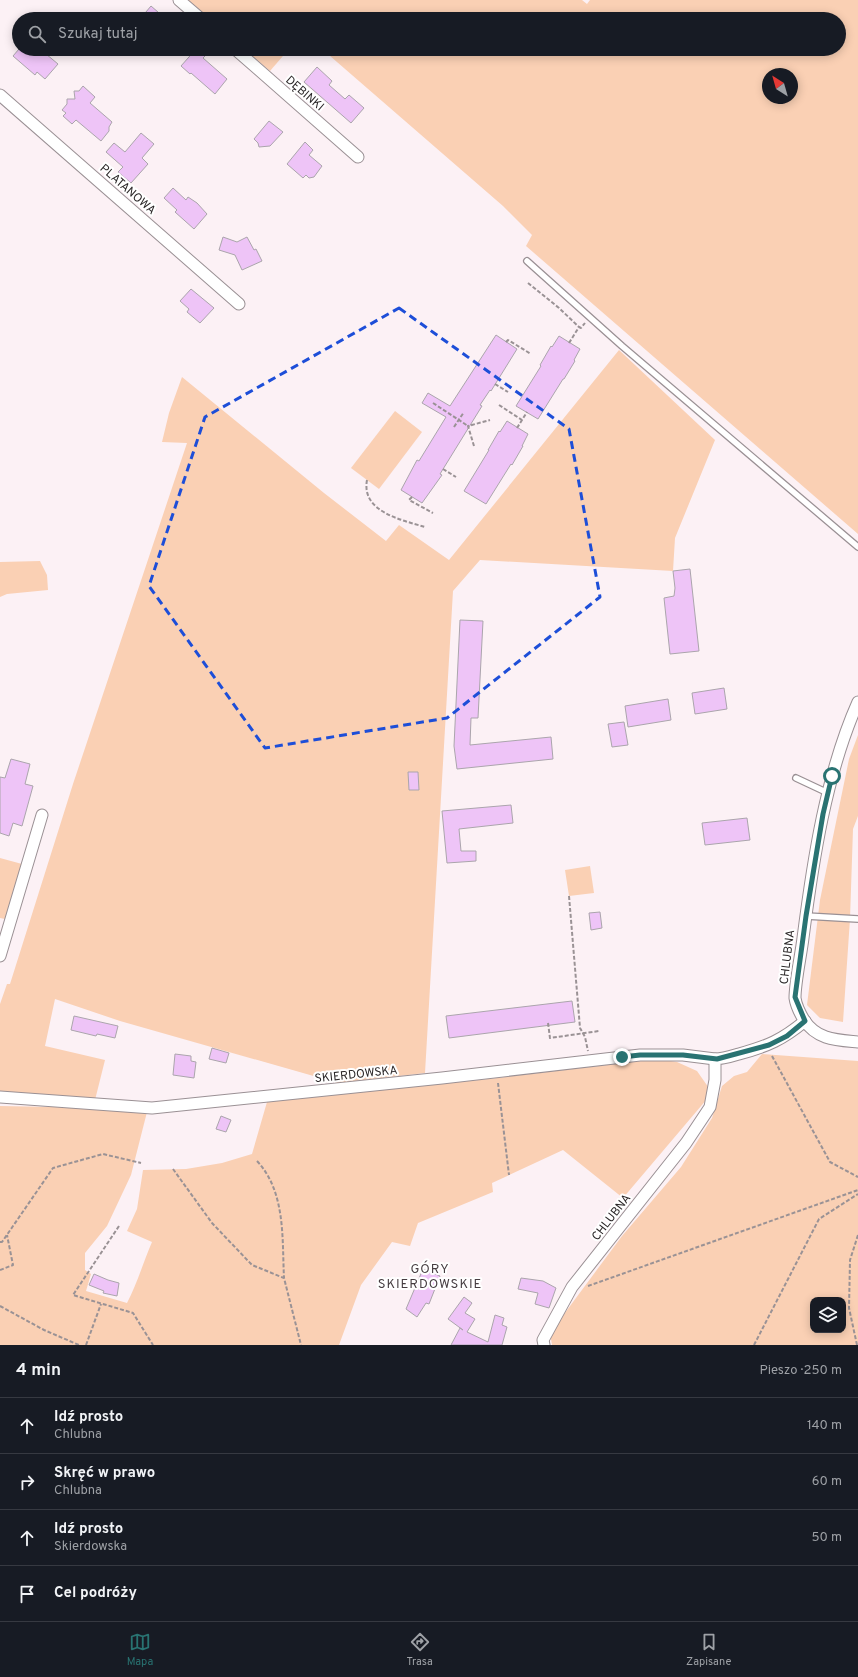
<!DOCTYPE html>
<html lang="pl">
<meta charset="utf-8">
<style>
body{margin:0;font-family:Overpass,sans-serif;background:#20242c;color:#f1f3f6}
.controls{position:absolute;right:12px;bottom:12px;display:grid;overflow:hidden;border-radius:8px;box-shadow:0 2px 10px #0003}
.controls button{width:36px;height:36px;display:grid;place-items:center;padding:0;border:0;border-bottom:1px solid #363941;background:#171b24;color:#f1f3f6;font:20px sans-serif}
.compass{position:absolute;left:762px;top:68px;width:36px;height:36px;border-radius:50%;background:#171b24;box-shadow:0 2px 10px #0003;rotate:323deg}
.stop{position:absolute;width:12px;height:12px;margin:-9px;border:3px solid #297372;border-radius:50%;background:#fff}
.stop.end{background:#297372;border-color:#fff;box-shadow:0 1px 4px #0008}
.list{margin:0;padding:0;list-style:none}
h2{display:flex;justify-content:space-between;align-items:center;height:52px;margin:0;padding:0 16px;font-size:17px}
h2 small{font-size:13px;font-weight:400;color:#9ea1a6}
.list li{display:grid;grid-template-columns:26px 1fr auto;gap:12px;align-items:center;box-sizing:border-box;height:56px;padding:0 16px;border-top:1px solid #363941}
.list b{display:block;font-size:15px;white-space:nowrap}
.list p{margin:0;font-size:13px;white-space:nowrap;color:#9ea1a6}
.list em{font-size:13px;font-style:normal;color:#9ea1a6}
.icon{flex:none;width:22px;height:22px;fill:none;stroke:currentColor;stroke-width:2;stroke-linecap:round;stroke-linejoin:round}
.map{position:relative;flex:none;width:858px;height:1345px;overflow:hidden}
.search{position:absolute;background:#171b24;box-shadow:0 2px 10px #0003;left:12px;right:12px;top:12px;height:44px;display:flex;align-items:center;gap:10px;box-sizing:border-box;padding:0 14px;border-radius:22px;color:#9ea1a6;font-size:15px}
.sheet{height:276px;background:#171b24}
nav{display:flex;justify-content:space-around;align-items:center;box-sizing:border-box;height:56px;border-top:1px solid #363941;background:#171b24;font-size:11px;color:#9ea1a6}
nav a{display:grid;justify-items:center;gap:2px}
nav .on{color:#297372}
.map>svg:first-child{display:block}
</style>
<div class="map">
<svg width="858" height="1345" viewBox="0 0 858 1345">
<rect width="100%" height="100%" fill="#fcf1f5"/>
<g fill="#fad0b4" fill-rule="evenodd">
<path d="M187,0H582L587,4L590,0H858V534L526,246L532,235L503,206L322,49H839V19H209ZM768,74H792V98H768Z"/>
<polygon points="244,49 289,49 270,71"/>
<polygon points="619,350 715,440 675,538 673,571 480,560 453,591 425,1073 338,1083 120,1021 55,999 45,1046 105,1060 95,1100 0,1094 0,1004 7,984 10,984 73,784 187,443 162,442 169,413 182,377 324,493 386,541 399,525 449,560"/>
<polygon points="395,411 422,432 379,489 351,468"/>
<polygon points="40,561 47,575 48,590 7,594 0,597 0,562"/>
<polygon points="858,735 858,816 853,829 850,919 843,1022 820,1018 807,1005 820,900 849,759"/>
<polygon points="0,858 22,864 5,919 0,918"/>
<polygon points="590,866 594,893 569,896 565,870"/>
<path d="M762,1054L858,1061V1345H552L550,1333L622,1236L681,1167L712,1118L722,1086L734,1076L747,1072ZM813,1300H843V1330H813Z"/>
<path d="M659,1059L677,1062L697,1071L711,1091L707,1099L623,1198L563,1150L492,1183L493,1192L418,1223L410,1246L392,1242L361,1285L339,1345H0V1106L105,1108L147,1112L131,1175L107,1226L85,1253V1270L91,1274L86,1291L127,1303C137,1284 143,1263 152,1242L127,1231L137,1209L143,1170L186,1169L222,1163L252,1154L267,1102L378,1089L479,1080Z"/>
</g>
<g fill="#eec4f7" stroke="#aba5ac">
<polygon points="151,6 166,19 140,19"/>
<polygon points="19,49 50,49 46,54 58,64 45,79 37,72 35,75 13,56"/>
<polygon points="196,49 202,49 207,54 203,58 227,79 215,94 191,73 190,74 181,66"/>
<polygon points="317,67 332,81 329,85 345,99 349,95 364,108 351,123 304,82"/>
<polygon points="83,86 95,97 90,103 112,122 109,127 109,131 101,141 76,120 72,124 63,116 66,113 62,110 67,104 67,99 75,99 74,91 79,91"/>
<polygon points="269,121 283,132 270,146 259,147 258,143 254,139"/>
<polygon points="141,133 154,144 142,158 148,164 131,183 118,172 123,167 106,152 114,143 125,152"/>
<polygon points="305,142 313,150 309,155 322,166 314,177 309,178 306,175 303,178 287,164"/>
<polygon points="173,188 186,200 188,197 197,203 207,214 194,229 175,212 177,210 164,198"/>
<polygon points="223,237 237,242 247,237 254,250 256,249 262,261 242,270 235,255 219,250"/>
<polygon points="191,289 214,308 200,323 187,312 189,309 180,301"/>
<polygon points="496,335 517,349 491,391 490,390 480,405 482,406 440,474 442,475 422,503 401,490 417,460 419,461 446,417 422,403 428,393 450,406"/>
<polygon points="559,336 580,349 574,360 575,361 564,379 563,379 538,419 516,406 541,366 540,365 551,346 552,347"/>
<polygon points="507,421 528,434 522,446 523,446 512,465 511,464 486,504 464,491 489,450 488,450 499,431 500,432"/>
<polygon points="690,569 699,651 670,654 664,598 674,596 675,588 673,571"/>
<polygon points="460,620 483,621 478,718 471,718 470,745 551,737 553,759 457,769 454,746"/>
<polygon points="724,688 727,709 695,714 692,693"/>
<polygon points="668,699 671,720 628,727 625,706"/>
<polygon points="624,722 628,745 612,747 608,724"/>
<polygon points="11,759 30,764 25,784 33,786 22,826 13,823 9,836 0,833 0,777 5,778"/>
<polygon points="408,772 418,772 419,790 409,790"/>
<polygon points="511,805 513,823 459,829 461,851 476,851 476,861 447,863 442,811"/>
<polygon points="747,818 750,840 705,845 702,823"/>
<polygon points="600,912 602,928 591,930 589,913"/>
<polygon points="572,1001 575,1022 449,1038 446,1016"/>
<polygon points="74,1016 118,1026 115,1038 97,1034 96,1036 71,1030"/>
<polygon points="212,1048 229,1053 226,1063 209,1059"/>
<polygon points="175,1054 191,1056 191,1061 196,1062 194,1078 173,1075"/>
<polygon points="221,1116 231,1120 226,1132 216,1129"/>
<polygon points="423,1269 440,1276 429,1304 426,1303 417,1317 406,1309"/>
<polygon points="94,1274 108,1280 119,1283 117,1296 103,1293 104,1291 89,1285"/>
<polygon points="521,1278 543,1281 556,1288 549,1308 535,1304 538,1293 518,1289"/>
<polygon points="464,1297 472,1303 465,1313 475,1319 467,1332 488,1342 495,1315 504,1318 502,1325 507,1327 502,1345 451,1345 460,1328 463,1330 448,1319"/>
</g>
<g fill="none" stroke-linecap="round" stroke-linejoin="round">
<defs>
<g id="service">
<polyline points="527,261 622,346 858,547"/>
<polyline points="796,778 828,793"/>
<polyline points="806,916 858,919"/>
</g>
<g id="minor">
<polyline points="179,0 201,19"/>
<polyline points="235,49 358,157"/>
<polyline points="0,95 239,304"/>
<path d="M858,702C826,774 813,860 803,938C801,955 795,982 795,998C796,1005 801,1015 804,1020C817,1040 837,1040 858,1042"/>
<polyline points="0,956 42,815"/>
<polyline points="0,1097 152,1108 442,1078 640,1055 683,1055 715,1059"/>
<path d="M544,1345L543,1340L572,1287L686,1143L710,1107L715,1080V1059C723,1059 732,1056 739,1054C768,1046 782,1040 805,1021"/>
</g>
</defs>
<use href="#service" stroke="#9a9094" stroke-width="8"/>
<use href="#minor" stroke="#9a9094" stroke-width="13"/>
<g stroke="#9a9295" stroke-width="2" stroke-dasharray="4 2" stroke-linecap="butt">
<polyline points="528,283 559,308 579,327"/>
<polyline points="506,342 508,340 531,354"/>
<polyline points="569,343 579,327 581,328 585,323"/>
<polyline points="495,384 508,392"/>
<polyline points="433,403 468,426"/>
<polyline points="499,405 522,420"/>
<polyline points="454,427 464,412"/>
<polyline points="517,428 527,412"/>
<polyline points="474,446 468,426 490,420"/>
<polyline points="443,469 456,477"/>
<path d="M367,480C361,512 402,520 425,527"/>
<polyline points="412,497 409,500 433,513"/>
<polyline points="569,896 580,1028 585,1037 588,1051"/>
<polyline points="548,1023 550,1038 599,1031"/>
<polyline points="772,1056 830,1162 858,1177"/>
<polyline points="498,1083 509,1175"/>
<path d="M257,1161C286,1192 282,1239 284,1278"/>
<polyline points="173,1169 212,1223 252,1265 284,1278 301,1345"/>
<polyline points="119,1226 73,1295 133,1313 153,1345"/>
<polyline points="0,1242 2,1242 53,1168 103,1154 141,1163"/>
<polyline points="0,1270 13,1265 7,1235"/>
<polyline points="588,1286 858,1190"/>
<polyline points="0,1306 44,1330 79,1345"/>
<polyline points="86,1345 101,1304"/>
<polyline points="754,1345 819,1219 858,1194"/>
<polyline points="857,1345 849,1308 850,1260 858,1235"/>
</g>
<use href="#service" stroke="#fff" stroke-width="5.5"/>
<use href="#minor" stroke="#fff" stroke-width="11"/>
</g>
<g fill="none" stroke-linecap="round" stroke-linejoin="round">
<polyline stroke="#297372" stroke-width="5" points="622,1057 640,1055 683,1055 717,1059 769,1045 787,1036 805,1021 795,997 806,916 823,814 832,776"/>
</g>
<path fill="none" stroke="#1d4ed8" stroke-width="3" stroke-dasharray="8 5" stroke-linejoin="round" d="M399,308L569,429L600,597L447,718L265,748L149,586L205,417Z"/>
<g text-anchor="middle" stroke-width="4" stroke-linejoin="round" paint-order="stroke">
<g font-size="12" fill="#2b2728" stroke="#fff">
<text transform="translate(305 93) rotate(41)" y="4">DĘBINKI</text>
<text transform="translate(128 189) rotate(41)" y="4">PLATANOWA</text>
<text transform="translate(787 957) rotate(-83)" y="4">CHLUBNA</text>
<text transform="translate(356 1074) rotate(-6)" y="4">SKIERDOWSKA</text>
<text transform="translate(611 1217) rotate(-52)" y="4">CHLUBNA</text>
</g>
<g font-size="13" letter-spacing="1" fill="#463d41" stroke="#fff">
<text x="430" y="1273">GÓRY<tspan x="430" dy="15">SKIERDOWSKIE</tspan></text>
</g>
</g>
</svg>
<div class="controls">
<button><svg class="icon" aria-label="layers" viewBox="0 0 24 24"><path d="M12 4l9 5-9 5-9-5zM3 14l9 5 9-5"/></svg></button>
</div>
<svg class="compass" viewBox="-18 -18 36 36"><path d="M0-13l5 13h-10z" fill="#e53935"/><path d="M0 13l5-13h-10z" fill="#9ea1a6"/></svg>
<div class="stop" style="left:832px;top:776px"></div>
<div class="stop end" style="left:622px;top:1057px"></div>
<div class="search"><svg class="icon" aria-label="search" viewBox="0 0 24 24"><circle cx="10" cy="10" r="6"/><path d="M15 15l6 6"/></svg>Szukaj tutaj</div>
</div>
<section class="sheet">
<h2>4 min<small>Pieszo · 250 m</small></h2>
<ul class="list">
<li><svg class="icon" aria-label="ahead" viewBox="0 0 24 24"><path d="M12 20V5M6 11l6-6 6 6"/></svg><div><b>Idź prosto</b><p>Chlubna</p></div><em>140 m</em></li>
<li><svg class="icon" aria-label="right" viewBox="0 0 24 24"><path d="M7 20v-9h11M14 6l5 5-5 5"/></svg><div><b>Skręć w prawo</b><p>Chlubna</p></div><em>60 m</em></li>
<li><svg class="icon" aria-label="ahead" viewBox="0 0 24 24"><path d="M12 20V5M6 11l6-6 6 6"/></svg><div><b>Idź prosto</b><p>Skierdowska</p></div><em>50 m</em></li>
<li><svg class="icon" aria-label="arrive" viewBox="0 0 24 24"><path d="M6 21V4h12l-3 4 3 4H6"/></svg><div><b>Cel podróży</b></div></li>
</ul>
</section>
<nav>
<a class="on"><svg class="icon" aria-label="map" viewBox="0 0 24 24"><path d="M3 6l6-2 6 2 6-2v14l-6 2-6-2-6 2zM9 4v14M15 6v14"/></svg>Mapa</a>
<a><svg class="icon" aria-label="directions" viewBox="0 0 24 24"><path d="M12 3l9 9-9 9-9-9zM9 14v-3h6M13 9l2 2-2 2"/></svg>Trasa</a>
<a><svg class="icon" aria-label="saved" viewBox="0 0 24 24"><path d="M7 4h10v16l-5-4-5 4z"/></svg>Zapisane</a>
</nav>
